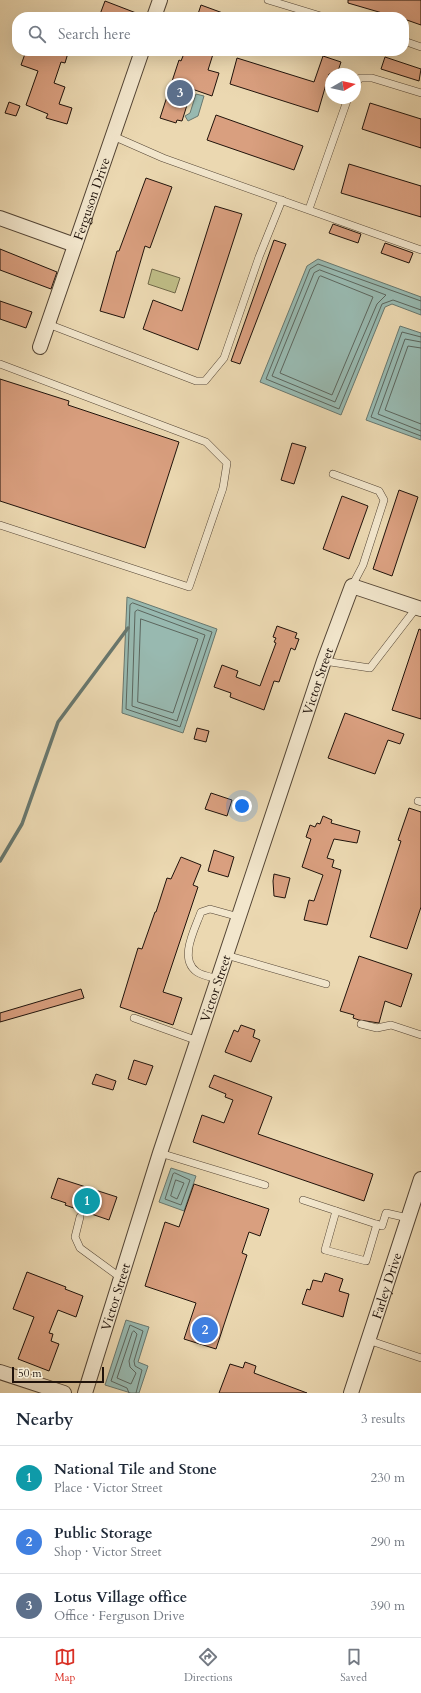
<!DOCTYPE html>
<meta charset="utf-8">
<style>
body{margin:0;font-family:Cardo,serif;background:#f6f6f7;color:#1f2937}
.compass{position:absolute;left:325px;top:68px;width:36px;height:36px;border-radius:50%;background:#fff;box-shadow:0 4px 16px #0002;rotate:81deg}
.scale{position:absolute;left:12px;bottom:10px;width:92px;box-sizing:border-box;padding-left:4px;border:2px solid #20130b;border-top:0;font-size:11px;line-height:14px;white-space:nowrap;color:#20130b;-webkit-text-stroke:3px #f2e6cc;paint-order:stroke}
.you{position:absolute;left:242px;top:806px;width:14px;height:14px;margin:-10px;border:3px solid #fff;border-radius:50%;background:#1a73e8;box-shadow:0 0 0 6px #1a73e833}
.badge{display:grid;place-items:center;width:26px;height:26px;border-radius:50%;background:#d93025;color:#fff;font-size:13px;font-weight:700}
.pin{position:absolute;translate:-50% -50%;border:2px solid #fff;box-shadow:0 1px 4px #0006}
.list{margin:0;padding:0;list-style:none}
h2{display:flex;justify-content:space-between;align-items:center;height:52px;margin:0;padding:0 16px;font-size:17px}
h2 small{font-size:13px;font-weight:400;color:#747a83}
.list li{display:grid;grid-template-columns:26px 1fr auto;gap:12px;align-items:center;box-sizing:border-box;height:64px;padding:0 16px;border-top:1px solid #e0e1e3}
.list b{display:block;font-size:15px;white-space:nowrap}
.list p{margin:0;font-size:13px;white-space:nowrap;color:#747a83}
.list em{font-size:13px;font-style:normal;color:#747a83}
.icon{flex:none;width:22px;height:22px;fill:none;stroke:currentColor;stroke-width:2;stroke-linecap:round;stroke-linejoin:round}
.map{position:relative;flex:none;width:421px;height:1393px;overflow:hidden}
.search{position:absolute;background:#fff;box-shadow:0 4px 16px #0002;left:12px;right:12px;top:12px;height:44px;display:flex;align-items:center;gap:10px;box-sizing:border-box;padding:0 14px;border-radius:16px;color:#747a83;font-size:15px}
.sheet{height:244px;background:#fff}
nav{display:flex;justify-content:space-around;align-items:center;box-sizing:border-box;height:56px;border-top:1px solid #e0e1e3;background:#fff;font-size:11px;color:#747a83}
nav a{display:grid;justify-items:center;gap:2px}
nav .on{color:#d93025}
.map>svg:first-child{display:block}
</style>
<div class="map">
<svg width="421" height="1393" viewBox="0 0 421 1393">
<rect width="100%" height="100%" fill="#ebd8b1"/>
<filter id="stains"><feTurbulence type="fractalNoise" baseFrequency=".005" numOctaves="4"/><feColorMatrix values="0 0 0 0 .2 0 0 0 0 .09 0 0 0 0 .02 0 0 0 .5 -.17"/></filter>
<radialGradient id="worn" r=".72"><stop offset=".6" stop-color="#630" stop-opacity="0"/><stop offset="1" stop-color="#630" stop-opacity=".3"/></radialGradient>
<polygon fill="#bfbc86" stroke="#706848" points="152,269 180,278 175,293 148,284"/>
<g fill="#98b9b0" stroke="#68776e">
<polygon points="196,94 204,96 198,116 188,121 185,116 190,113"/>
<polygon points="318,259 421,297 421,315 392,304 385,307 341,415 260,382 307,266"/>
<polygon points="400,326 421,333 421,440 366,420"/>
<polygon points="127,597 217,629 183,733 122,713"/>
<polygon points="171,1168 196,1176 184,1211 159,1202"/>
<polygon points="126,1320 149,1327 138,1362 148,1366 139,1393 131,1393 105,1385"/>
</g>
<g fill="none" stroke-linecap="round" stroke-linejoin="round">
<g stroke="#5c665e" stroke-width="1">
<polygon points="320,270 386,295 377,304 335,402 272,376 314,273"/>
<polygon points="321,276 373,297 332,395 280,373 319,277"/>
<polyline points="421,301 318,264 310,269 266,379 339,409 382,304 393,300 421,310"/>
<polyline points="421,337 402,332 371,417 421,436"/>
<polyline points="421,342 405,339 378,414 421,431"/>
<polyline points="421,348 408,346 385,410 421,424"/>
<polygon points="133,603 212,632 180,727 126,709 130,605"/>
<polygon points="138,610 205,635 177,721 132,706 135,612"/>
<polygon points="141,619 198,639 173,713 138,702"/>
<polygon points="175,1173 190,1180 181,1205 165,1199 173,1174"/>
<polygon points="176,1180 184,1183 177,1199 171,1196"/>
<polygon points="134,1331 137,1334 129,1361 130,1367 136,1373 131,1384 117,1378 132,1333"/>
<polyline points="129,1393 127,1388 111,1381 130,1325 143,1331 134,1361 135,1366 142,1370 136,1393"/>
</g>
<polyline stroke="#68776e" stroke-width="3.5" points="0,861 22,824 58,722 128,628"/>
</g>
<g fill="#d99f7f" stroke="#20130b">
<polygon points="348,0 421,0 421,25 404,19 404,17 396,17 348,3"/>
<polygon points="105,1 144,16 144,17 99,17"/>
<polygon points="201,5 231,16 231,17 197,17"/>
<polygon points="26,51 62,51 68,53 65,63 61,62 54,83 65,87 59,104 72,108 67,124 46,118 48,114 26,105 38,71 21,65"/>
<polygon points="185,51 214,51 208,70 219,73 212,96 192,89 182,121 177,120 176,123 160,118 179,60 181,61"/>
<polygon points="323,56 341,62 337,74 329,74 318,112 230,84 237,58 314,82"/>
<polygon points="385,57 421,69 419,81 381,69"/>
<polygon points="9,102 20,106 16,116 5,113"/>
<polygon points="370,103 421,119 421,148 362,129"/>
<polygon points="216,115 303,146 294,170 207,140"/>
<polygon points="349,164 421,186 421,217 341,193"/>
<polygon points="146,178 172,187 150,248 145,246 124,318 100,311 117,251 119,251"/>
<polygon points="215,206 242,214 198,350 143,329 153,300 182,311"/>
<polygon points="333,224 361,234 358,243 329,233"/>
<polygon points="274,240 286,244 240,364 231,361"/>
<polygon points="385,243 413,253 409,263 381,253"/>
<polygon points="0,249 57,272 51,289 0,270"/>
<polygon points="0,301 32,312 26,328 0,319"/>
<polygon points="0,379 69,401 68,405 179,442 145,548 0,501"/>
<polygon points="292,443 306,447 294,484 281,480"/>
<polygon points="399,490 418,497 392,576 373,569"/>
<polygon points="342,496 368,506 349,559 323,549"/>
<polygon points="277,626 297,633 295,638 299,639 295,650 291,648 279,682 274,681 264,710 230,697 231,693 214,687 222,665 238,671 236,677 260,686 276,643 274,642 276,638 273,637"/>
<polygon points="419,629 421,630 421,719 392,710"/>
<polygon points="345,713 404,734 400,744 388,740 375,774 328,758"/>
<polygon points="197,728 209,731 206,742 194,739"/>
<polygon points="211,793 232,800 227,816 205,809"/>
<polygon points="409,808 421,812 421,907 407,949 370,937 401,841 398,840"/>
<polygon points="323,816 332,820 331,823 360,831 357,843 334,839 327,858 334,860 332,867 341,870 327,925 304,920 309,900 314,901 323,875 302,867 311,839 306,837 310,825 315,827 317,823 320,824"/>
<polygon points="214,850 234,857 228,877 208,871"/>
<polygon points="181,857 201,865 193,885 198,887 163,992 182,998 173,1025 120,1007 138,948 142,949 155,912 156,912 167,878 171,879"/>
<polygon points="274,874 290,878 285,898 274,896 273,881"/>
<polygon points="359,956 412,974 401,1007 385,1001 379,1023 359,1020 353,1018 354,1015 340,1011"/>
<polygon points="81,989 84,998 0,1022 0,1013"/>
<polygon points="241,1025 255,1030 253,1037 260,1040 251,1062 225,1052 234,1030 238,1032"/>
<polygon points="134,1060 153,1066 146,1085 128,1079"/>
<polygon points="96,1074 116,1081 113,1090 92,1084"/>
<polygon points="214,1075 272,1097 258,1134 373,1174 364,1201 193,1142 202,1115 224,1123 233,1100 225,1097 226,1094 209,1087"/>
<polygon points="58,1178 117,1197 109,1220 65,1205 66,1203 51,1198"/>
<polygon points="194,1184 269,1209 260,1236 249,1232 242,1253 247,1255 216,1349 184,1339 196,1303 145,1286 165,1222 179,1227"/>
<polygon points="27,1272 66,1287 65,1289 83,1296 76,1317 58,1310 49,1333 53,1334 51,1341 59,1344 49,1371 18,1359 34,1317 13,1309"/>
<polygon points="325,1273 343,1279 339,1291 349,1294 343,1317 302,1304 307,1289 310,1290 313,1280 322,1282"/>
<polygon points="245,1362 256,1366 254,1373 307,1393 219,1393 230,1364 243,1368"/>
</g>
<g fill="none" stroke-linecap="round" stroke-linejoin="round">
<defs>
<g id="lane">
<polyline points="268,0 324,17"/>
<polyline points="404,41 421,47"/>
<polyline points="355,85 360,78 372,78 421,93"/>
<polyline points="113,136 163,158 421,250"/>
<polyline points="309,209 348,98"/>
<polyline points="48,324 196,381 205,381 224,358 259,257 282,200"/>
<polyline points="0,364 206,442 227,463 223,488 189,587 0,525"/>
<polyline points="333,474 379,491 384,500 363,565 352,586"/>
<polyline points="324,661 370,668 417,607"/>
<polyline points="418,801 421,802"/>
<polyline points="226,955 326,984"/>
<path d="M218,979C212,977 203,976 197,972C178,959 195,929 201,912L210,909L239,917"/>
<polyline points="134,1018 198,1041"/>
<polyline points="361,1024 377,1028 391,1025 421,1035"/>
<polyline points="160,1153 265,1185"/>
<polyline points="303,1200 382,1226 386,1213 408,1218"/>
<polyline points="336,1211 325,1250 366,1261 377,1224"/>
<polyline points="80,1217 75,1237 80,1248 121,1278"/>
<polyline points="368,1340 421,1358"/>
</g>
<g id="street">
<polyline points="154,17 160,0"/>
<polyline points="0,218 75,245"/>
<path id="s1" d="M40,347L142,51"/>
<polyline points="0,1372 64,1393"/>
<path id="s2" d="M85,1393L160,1153L324,661L352,586L421,609"/>
<path id="s3" d="M351,1393L421,1179"/>
</g>
</defs>
<use href="#lane" stroke="#534434" stroke-width="8"/>
<use href="#street" stroke="#534434" stroke-width="16"/>
<use href="#lane" stroke="#f2e6cc" stroke-width="7"/>
<use href="#street" stroke="#f2e6cc" stroke-width="14"/>
</g>
<g text-anchor="middle" stroke-width="3" stroke-linejoin="round" paint-order="stroke">
<g font-size="13" fill="#20130b" stroke="#f2e6cc">
<text dy="5" stroke="none"><textPath href="#s1" startOffset="157">Ferguson Drive</textPath></text>
<text dy="5" stroke="none"><textPath href="#s2" startOffset="749">Victor Street</textPath></text>
<text dy="5" stroke="none"><textPath href="#s2" startOffset="425">Victor Street</textPath></text>
<text dy="5" stroke="none"><textPath href="#s3" startOffset="113">Farley Drive</textPath></text>
<text dy="5" stroke="none"><textPath href="#s2" startOffset="101">Victor Street</textPath></text>
</g>
</g>
<rect width="100%" height="100%" filter="url(#stains)"/>
<rect width="100%" height="100%" fill="url(#worn)"/>
</svg>
<svg class="compass" viewBox="-18 -18 36 36"><path d="M0-13l5 13h-10z" fill="#e53935"/><path d="M0 13l5-13h-10z" fill="#747a83"/></svg>
<div class="scale">50 m</div>
<div class="you"></div>
<div class="pin badge" style="left:87px;top:1201px;background:#0f9aa8">1</div>
<div class="pin badge" style="left:205px;top:1330px;background:#3f7fe0">2</div>
<div class="pin badge" style="left:180px;top:93px;background:#5c6f8a">3</div>
<div class="search"><svg class="icon" aria-label="search" viewBox="0 0 24 24"><circle cx="10" cy="10" r="6"/><path d="M15 15l6 6"/></svg>Search here</div>
</div>
<section class="sheet">
<h2>Nearby<small>3 results</small></h2>
<ul class="list">
<li><span class="badge" style="background:#0f9aa8">1</span><div><b>National Tile and Stone</b><p>Place · Victor Street</p></div><em>230 m</em></li>
<li><span class="badge" style="background:#3f7fe0">2</span><div><b>Public Storage</b><p>Shop · Victor Street</p></div><em>290 m</em></li>
<li><span class="badge" style="background:#5c6f8a">3</span><div><b>Lotus Village office</b><p>Office · Ferguson Drive</p></div><em>390 m</em></li>
</ul>
</section>
<nav>
<a class="on"><svg class="icon" aria-label="map" viewBox="0 0 24 24"><path d="M3 6l6-2 6 2 6-2v14l-6 2-6-2-6 2zM9 4v14M15 6v14"/></svg>Map</a>
<a><svg class="icon" aria-label="directions" viewBox="0 0 24 24"><path d="M12 3l9 9-9 9-9-9zM9 14v-3h6M13 9l2 2-2 2"/></svg>Directions</a>
<a><svg class="icon" aria-label="saved" viewBox="0 0 24 24"><path d="M7 4h10v16l-5-4-5 4z"/></svg>Saved</a>
</nav>
